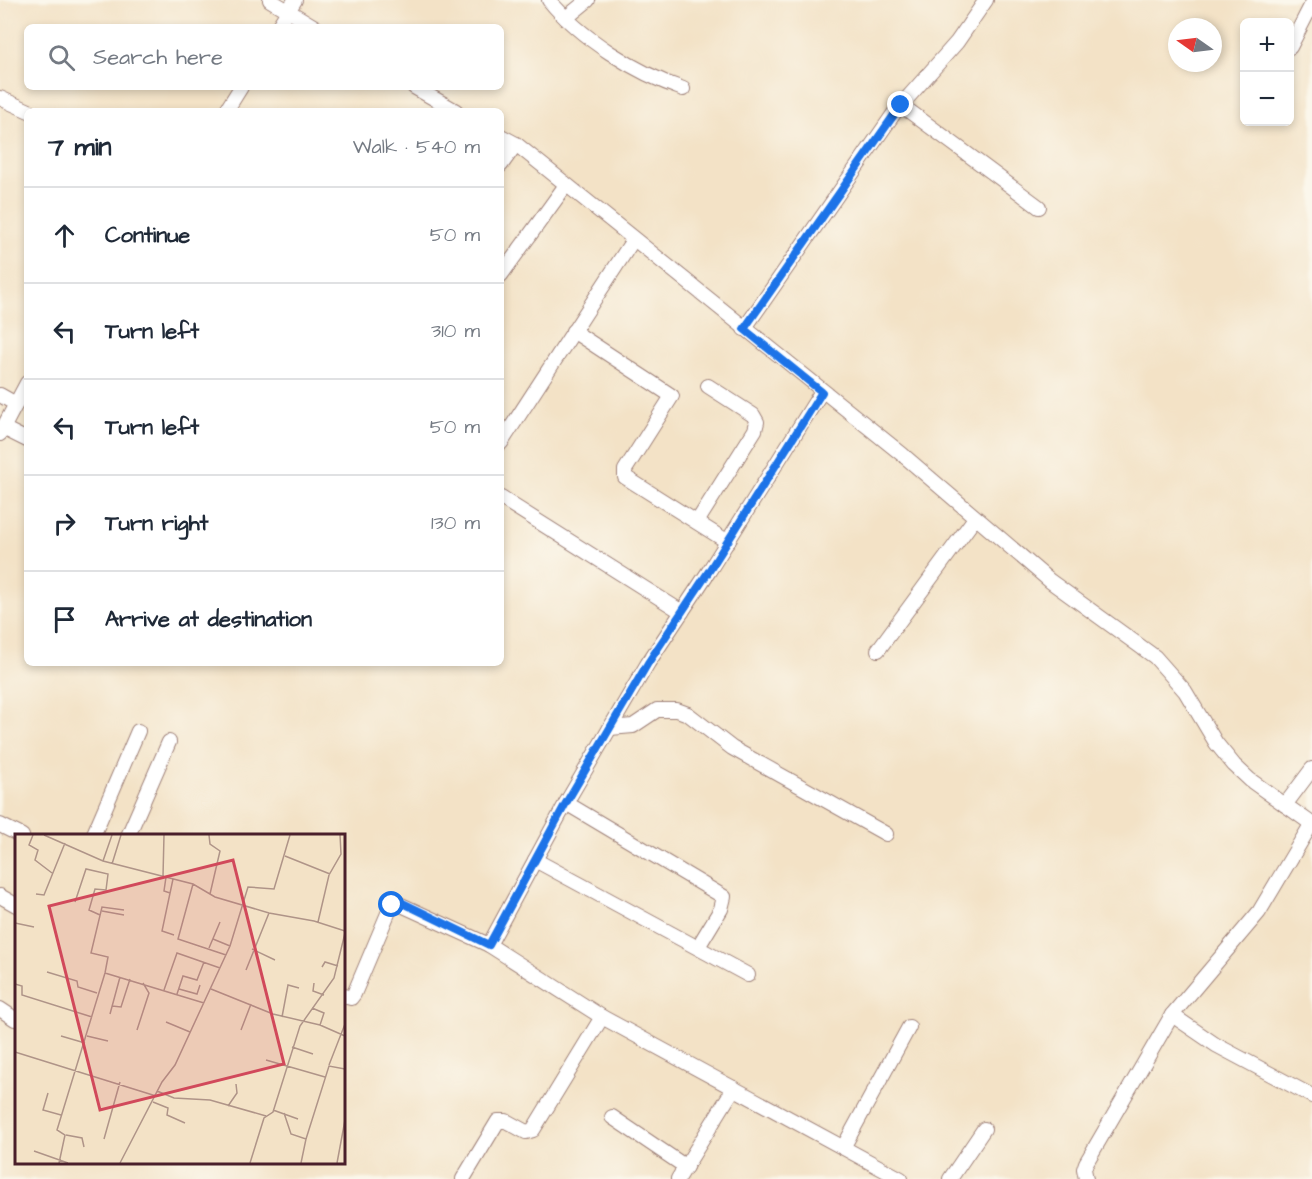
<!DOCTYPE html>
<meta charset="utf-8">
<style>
body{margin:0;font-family:"Architects Daughter",sans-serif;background:#f2f2f3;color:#1f2937}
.controls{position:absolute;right:18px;top:18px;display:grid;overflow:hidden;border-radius:9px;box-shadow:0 3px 9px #0003}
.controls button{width:54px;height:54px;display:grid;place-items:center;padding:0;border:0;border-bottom:2px solid #e0e1e3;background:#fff;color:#1f2937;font:30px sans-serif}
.compass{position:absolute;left:1168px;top:18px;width:54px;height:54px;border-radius:50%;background:#fff;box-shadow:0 3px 9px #0003;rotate:284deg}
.stop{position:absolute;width:18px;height:18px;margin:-14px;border:4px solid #1a73e8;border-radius:50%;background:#fff}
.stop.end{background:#1a73e8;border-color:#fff;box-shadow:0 2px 6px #0008}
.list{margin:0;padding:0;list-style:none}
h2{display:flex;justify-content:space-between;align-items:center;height:78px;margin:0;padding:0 24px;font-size:26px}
h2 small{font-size:20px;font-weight:400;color:#747a83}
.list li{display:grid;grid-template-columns:39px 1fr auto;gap:18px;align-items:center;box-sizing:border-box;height:96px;padding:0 24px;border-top:2px solid #e0e1e3}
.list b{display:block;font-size:22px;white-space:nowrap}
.list em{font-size:20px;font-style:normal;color:#747a83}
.icon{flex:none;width:33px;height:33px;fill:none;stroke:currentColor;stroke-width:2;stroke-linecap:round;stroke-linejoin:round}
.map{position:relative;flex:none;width:1312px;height:1179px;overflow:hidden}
.search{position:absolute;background:#fff;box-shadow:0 3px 9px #0003;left:24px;top:24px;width:480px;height:66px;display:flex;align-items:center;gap:15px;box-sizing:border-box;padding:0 21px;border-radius:9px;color:#747a83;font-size:22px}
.panel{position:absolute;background:#fff;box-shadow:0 3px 9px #0003;left:24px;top:108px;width:480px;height:558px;border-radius:9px}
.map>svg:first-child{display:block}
</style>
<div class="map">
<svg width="1312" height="1179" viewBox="0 0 1312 1179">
<rect width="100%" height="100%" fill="#fbf7ec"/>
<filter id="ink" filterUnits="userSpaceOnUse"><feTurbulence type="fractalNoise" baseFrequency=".0167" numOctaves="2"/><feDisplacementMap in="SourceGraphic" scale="12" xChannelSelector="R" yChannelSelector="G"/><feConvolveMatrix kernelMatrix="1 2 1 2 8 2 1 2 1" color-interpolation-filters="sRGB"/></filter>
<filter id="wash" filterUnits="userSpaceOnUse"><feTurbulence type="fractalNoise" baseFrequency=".008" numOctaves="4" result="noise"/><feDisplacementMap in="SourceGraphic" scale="24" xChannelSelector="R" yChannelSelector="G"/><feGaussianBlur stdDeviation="1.35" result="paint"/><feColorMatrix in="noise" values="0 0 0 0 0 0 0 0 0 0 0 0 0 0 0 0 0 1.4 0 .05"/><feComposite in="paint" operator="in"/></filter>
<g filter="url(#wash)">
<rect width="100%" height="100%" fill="#f3e2c6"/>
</g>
<g filter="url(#ink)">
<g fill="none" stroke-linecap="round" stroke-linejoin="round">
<defs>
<g id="minor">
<polyline points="270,0 315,27"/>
<path d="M549,0C580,38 636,73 683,89"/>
<polyline points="566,18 588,0"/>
<polyline points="278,27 295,0"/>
<polyline points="1290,47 1312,4"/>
<polyline points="414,87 456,111"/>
<polyline points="0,98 29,111"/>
<polyline points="901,105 1039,207"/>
<polyline points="226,111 241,87"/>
<polyline points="501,136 516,144 903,455 1050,581 1155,657 1185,691 1216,743 1234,765 1250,780 1312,824"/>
<polyline points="501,165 516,144"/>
<polyline points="501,275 566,185"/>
<polyline points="744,329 895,112 957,42 986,0"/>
<polyline points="573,331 672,396 625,470 625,477 728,542"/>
<polyline points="822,391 709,571 648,663 566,803 489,945 602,1017 901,1179"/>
<polyline points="0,395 16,404"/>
<polyline points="3,428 27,440"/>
<polyline points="0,434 27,383"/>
<polyline points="501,443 633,240"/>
<polyline points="501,498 682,612"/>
<polyline points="697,522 755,430 757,422 753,415 708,386"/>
<polyline points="878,650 975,518"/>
<polyline points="610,728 633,726 657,710 677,710 688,714 732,748 886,834"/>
<polyline points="566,803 724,897 721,909 698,947"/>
<polyline points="1285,805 1312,769"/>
<polyline points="0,825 22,836"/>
<polyline points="93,836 138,731"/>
<polyline points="128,836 169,742"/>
<polyline points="535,860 748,975"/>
<polyline points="0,896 16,905"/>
<polyline points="344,996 351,998 354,994 389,911 397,903 489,945"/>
<polyline points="0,1009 15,1019"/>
<polyline points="1172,1015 1216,1045 1312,1096"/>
<polyline points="612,1117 686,1167"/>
<polyline points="844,1146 909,1027"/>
<polyline points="463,1179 498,1121 506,1121 526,1132 533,1130 602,1017"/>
<polyline points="678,1179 734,1088"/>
<polyline points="950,1179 984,1129"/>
<polyline points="1086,1179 1084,1169 1086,1163 1172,1015 1259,912 1312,823"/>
</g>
</defs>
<use href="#minor" stroke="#9e8078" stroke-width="16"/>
<use href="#minor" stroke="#fff" stroke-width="14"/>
</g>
</g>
<g fill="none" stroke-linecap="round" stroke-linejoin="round" filter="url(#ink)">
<polyline stroke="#1a73e8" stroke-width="8" points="392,905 403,903 489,945 566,803 648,663 709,571 822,392 744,329 901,105"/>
</g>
<g transform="translate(15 834)">
<rect width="330" height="330" fill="#f3e2c6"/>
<path fill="none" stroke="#af9488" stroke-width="1.5" d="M18,1L14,11L23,16L20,26L37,39M29,1L88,27L178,50L200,63L254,79L299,87L330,97M194,1L195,10L205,17L195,60M270,22L315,40M88,27L97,1M97,30L106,1M148,42L149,1M151,43L149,57L155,59M158,45L147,97L159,101M178,50L163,105L211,121M21,60L29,61L50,9M60,68L71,35L93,40L91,56L80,55L74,76L85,81M87,77L109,81M303,88L314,41L326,20L325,1M0,89L19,93M198,105L215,112M194,114L205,88M237,115L260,126M307,133L310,128L323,132M231,136L254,79M32,138L62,147L63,153L82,159M90,139L93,123L76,119L87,73L109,76M299,149L298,157L309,161M0,150L7,152V161L77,183M164,155L182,160L185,151M196,155L258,180L305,191M149,156L162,119L205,134M162,160L168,142L182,146L189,128M97,172L106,173L115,145M297,174L309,179L305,191L330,202M95,180L105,143M267,183L273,151L284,154M151,188L175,198M122,196L134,159L128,149M226,196L236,170M46,202L70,209M72,202L93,207M277,213L298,220M0,218L141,262M251,226L310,243M314,231L330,190M142,257L159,264L195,266L251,282M33,259L28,276L46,281M138,268L153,274L152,281L170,289M213,272L222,259L221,250M258,276L283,285M269,279L276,300L291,305L286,329M51,301L67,304L69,313M89,305L105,248M291,305L314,232L330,235M19,317L53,329M44,329L50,301L42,296L90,139L189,169M105,329L147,248L160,231L215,112L233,53L259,55L275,1M235,329L249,284L258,278L285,192L319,144L330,99M322,329L330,286"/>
<path fill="#d1495b" fill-opacity="0.15" stroke="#d1495b" stroke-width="3" d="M218,26L269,230L85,276L34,72Z"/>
<rect width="330" height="330" fill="none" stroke="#4a1f2b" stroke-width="3"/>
</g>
</svg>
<div class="controls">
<button>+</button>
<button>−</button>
</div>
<svg class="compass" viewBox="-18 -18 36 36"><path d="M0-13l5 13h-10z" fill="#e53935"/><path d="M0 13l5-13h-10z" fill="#747a83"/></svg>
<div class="stop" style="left:392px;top:905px"></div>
<div class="stop end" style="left:901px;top:105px"></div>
<div class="search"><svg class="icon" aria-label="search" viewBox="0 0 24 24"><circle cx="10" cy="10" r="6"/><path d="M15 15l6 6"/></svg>Search here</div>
<section class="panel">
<h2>7 min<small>Walk · 540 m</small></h2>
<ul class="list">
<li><svg class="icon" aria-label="ahead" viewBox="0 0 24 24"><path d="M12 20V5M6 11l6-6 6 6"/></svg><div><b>Continue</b></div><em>50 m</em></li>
<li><svg class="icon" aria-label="left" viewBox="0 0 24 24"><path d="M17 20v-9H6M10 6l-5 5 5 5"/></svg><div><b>Turn left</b></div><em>310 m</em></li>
<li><svg class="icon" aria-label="left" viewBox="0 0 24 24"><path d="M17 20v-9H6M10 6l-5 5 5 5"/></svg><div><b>Turn left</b></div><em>50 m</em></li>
<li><svg class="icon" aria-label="right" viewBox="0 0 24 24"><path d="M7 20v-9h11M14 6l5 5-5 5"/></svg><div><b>Turn right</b></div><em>130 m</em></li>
<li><svg class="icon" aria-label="arrive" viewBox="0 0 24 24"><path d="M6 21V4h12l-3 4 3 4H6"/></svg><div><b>Arrive at destination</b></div></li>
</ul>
</section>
</div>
